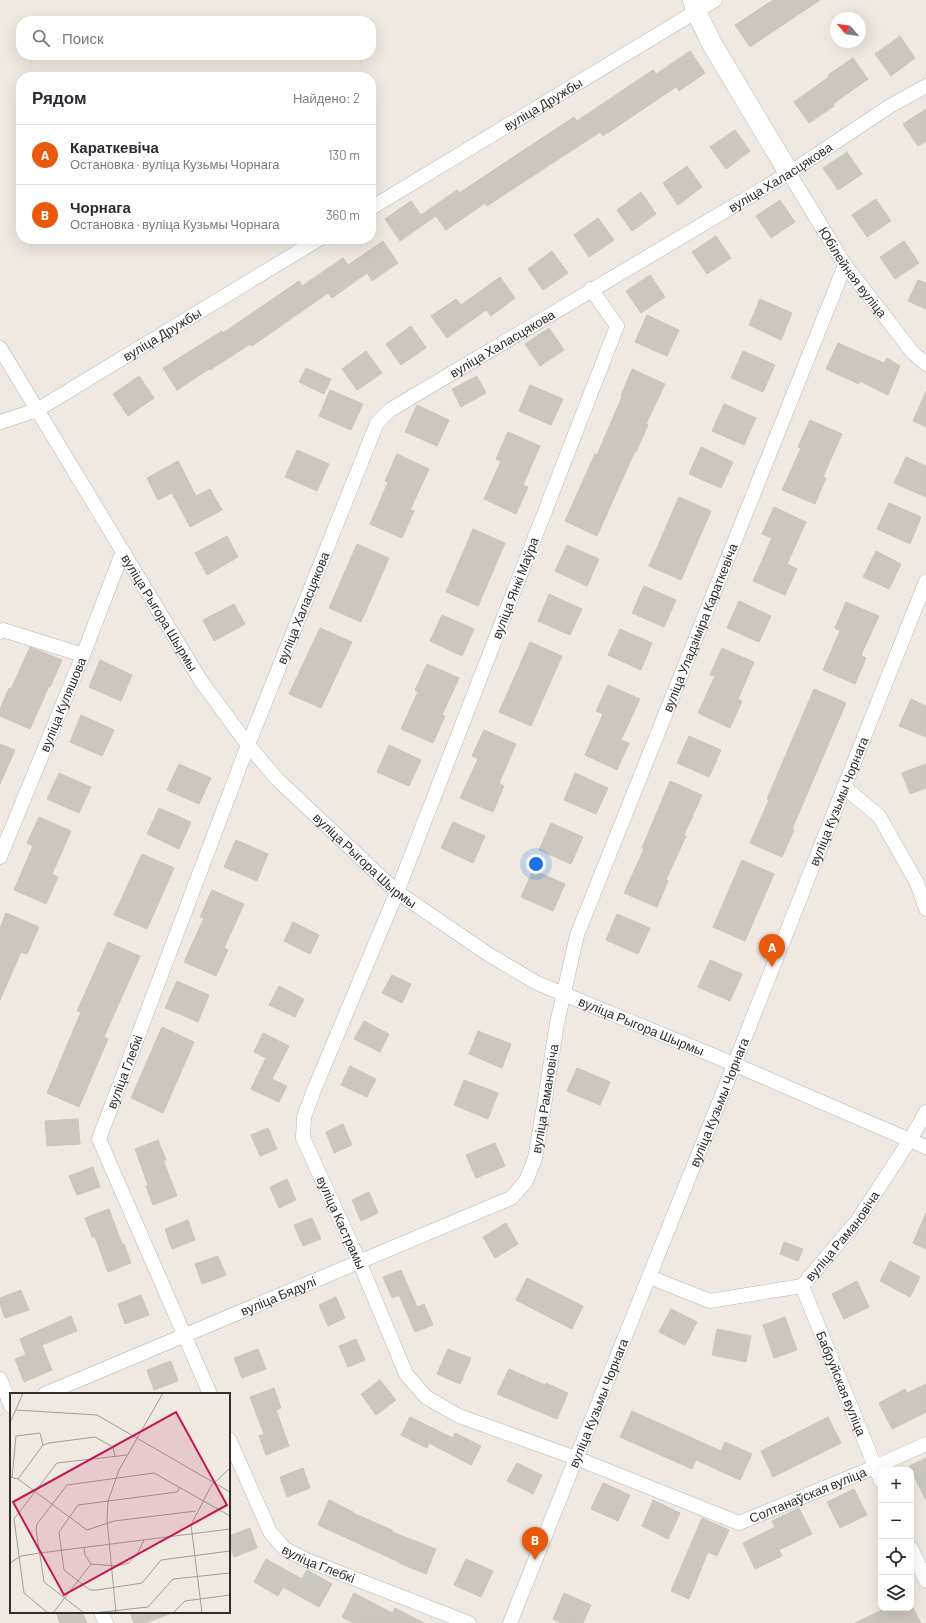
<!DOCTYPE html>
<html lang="ru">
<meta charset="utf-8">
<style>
body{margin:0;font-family:Barlow,sans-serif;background:#f2f2f3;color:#2b2b33}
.controls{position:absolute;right:12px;bottom:12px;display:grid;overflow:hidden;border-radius:8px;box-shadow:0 4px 16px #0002}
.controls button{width:36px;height:36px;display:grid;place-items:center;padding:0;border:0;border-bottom:1px solid #e1e1e2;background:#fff;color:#2b2b33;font:20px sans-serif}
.compass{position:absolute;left:830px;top:12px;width:36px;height:36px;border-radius:50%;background:#fff;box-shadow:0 4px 16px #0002;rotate:299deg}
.you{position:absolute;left:536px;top:864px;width:14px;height:14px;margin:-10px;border:3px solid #fff;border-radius:50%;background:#1a73e8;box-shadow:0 0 0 6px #1a73e833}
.badge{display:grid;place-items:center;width:26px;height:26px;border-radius:50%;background:#ea580c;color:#fff;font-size:13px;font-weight:700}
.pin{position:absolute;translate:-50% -33px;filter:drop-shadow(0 1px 2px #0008)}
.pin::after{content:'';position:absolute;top:21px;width:14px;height:12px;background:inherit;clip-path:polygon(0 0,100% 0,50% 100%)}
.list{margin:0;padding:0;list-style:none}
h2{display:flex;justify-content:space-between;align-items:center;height:52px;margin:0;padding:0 16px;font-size:17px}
h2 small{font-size:13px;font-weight:400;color:#7c7c81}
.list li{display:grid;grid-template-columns:26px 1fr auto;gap:12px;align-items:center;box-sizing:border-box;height:60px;padding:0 16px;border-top:1px solid #e1e1e2}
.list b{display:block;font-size:15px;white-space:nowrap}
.list p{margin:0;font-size:13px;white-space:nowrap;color:#7c7c81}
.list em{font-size:13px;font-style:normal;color:#7c7c81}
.icon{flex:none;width:22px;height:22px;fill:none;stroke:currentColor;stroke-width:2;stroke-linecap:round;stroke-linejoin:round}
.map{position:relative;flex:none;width:926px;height:1623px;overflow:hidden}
.search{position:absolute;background:#fff;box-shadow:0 4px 16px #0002;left:16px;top:16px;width:360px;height:44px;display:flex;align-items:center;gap:10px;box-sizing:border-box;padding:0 14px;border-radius:16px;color:#7c7c81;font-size:15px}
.panel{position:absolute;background:#fff;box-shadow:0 4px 16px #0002;left:16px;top:72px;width:360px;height:172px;border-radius:16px}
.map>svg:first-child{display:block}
</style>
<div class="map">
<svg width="926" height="1623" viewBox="0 0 926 1623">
<rect width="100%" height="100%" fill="#efe9e1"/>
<g fill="#cbc7bf" stroke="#cbc5ba">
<polygon points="773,0 820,0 750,47 735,25"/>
<polygon points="900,36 915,58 891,76 875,54"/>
<polygon points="690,51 705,73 679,91 676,87 603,136 600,132 487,206 485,203 446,230 436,216 400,241 385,219 411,201 421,215 457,190 459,193 574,117 577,121 653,70 656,74"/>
<polygon points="853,58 868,79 833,104 834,106 809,123 794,102 829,77 828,75"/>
<polygon points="926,109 926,141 918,146 903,124"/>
<polygon points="735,130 750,151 726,169 710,147"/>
<polygon points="847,152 862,174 838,190 823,168"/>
<polygon points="687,166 702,187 678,205 663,183"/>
<polygon points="641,192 656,214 632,231 617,210"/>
<polygon points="876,199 891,221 867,237 852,215"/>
<polygon points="780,200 795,222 771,238 756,216"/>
<polygon points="598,218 614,240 589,257 574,235"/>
<polygon points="716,236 731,258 707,274 692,252"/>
<polygon points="383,241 398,263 372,281 367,273 332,298 328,293 252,346 250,344 210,370 209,369 177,390 163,368 222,331 223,333 299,281 302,286 343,258 348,265"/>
<polygon points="904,241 919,263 895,279 880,257"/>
<polygon points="552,251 568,273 543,290 528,269"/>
<polygon points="650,275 665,297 641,313 626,291"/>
<polygon points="500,277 515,298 491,316 486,310 447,338 431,316 456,299 461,305"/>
<polygon points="918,280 926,283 926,309 908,301"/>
<polygon points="760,299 792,313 781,340 749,325"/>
<polygon points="647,315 679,330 667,356 635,342"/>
<polygon points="411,326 426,348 401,365 386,344"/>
<polygon points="549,328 564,350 540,366 525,344"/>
<polygon points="838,343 884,363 887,358 900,366 888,395 860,381 859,384 826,369"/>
<polygon points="366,351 382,373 357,390 342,369"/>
<polygon points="743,351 775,365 763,392 731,378"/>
<polygon points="306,368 331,379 324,394 299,382"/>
<polygon points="632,369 665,384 646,424 648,425 636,452 635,451 597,536 565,521 595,454 597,455 622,397 621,396"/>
<polygon points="139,376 154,398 128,416 113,394"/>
<polygon points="477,376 486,393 461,407 452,389"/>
<polygon points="530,385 563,399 551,425 519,411"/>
<polygon points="330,390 363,404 351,430 319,416"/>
<polygon points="926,391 926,427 913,421"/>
<polygon points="724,404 756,418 744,445 712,431"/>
<polygon points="417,405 449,420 437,446 405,432"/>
<polygon points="810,420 842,434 823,477 826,478 815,504 782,490 801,448 798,447"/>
<polygon points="508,432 540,446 523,485 528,487 516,514 484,499 501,461 496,459"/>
<polygon points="701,447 733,462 721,488 689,474"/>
<polygon points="297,450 329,464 317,491 285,477"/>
<polygon points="397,454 429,469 410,510 414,511 402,538 370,524 388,482 385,481"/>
<polygon points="906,457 926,466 926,497 894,483"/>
<polygon points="178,461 196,496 210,489 222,510 190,527 172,493 158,500 147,478"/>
<polygon points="679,497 711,511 681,580 649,566"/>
<polygon points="889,503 921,517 910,544 877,529"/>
<polygon points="774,507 806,522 787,564 797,569 785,595 753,581 772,538 762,534"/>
<polygon points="473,529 505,543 478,606 446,592"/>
<polygon points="227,536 238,557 207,575 195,553"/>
<polygon points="357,544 389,558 361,622 329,608"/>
<polygon points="567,545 599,559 587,586 555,571"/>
<polygon points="876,551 901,564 889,589 863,577"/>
<polygon points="644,586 676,600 664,627 632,613"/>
<polygon points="549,594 582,609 570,635 538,621"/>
<polygon points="739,601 771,616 759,642 727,628"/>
<polygon points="846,602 879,616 861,655 866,658 855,684 823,670 840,631 835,628"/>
<polygon points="234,604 245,624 214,641 203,620"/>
<polygon points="442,615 474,629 462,656 430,641"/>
<polygon points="320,628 352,642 321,708 289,694"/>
<polygon points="620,629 652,643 641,670 608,655"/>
<polygon points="530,642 562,656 531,726 499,712"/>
<polygon points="30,647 62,660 50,687 49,686 30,729 0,716 0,709 9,688 11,689"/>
<polygon points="722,648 754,662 738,699 742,701 730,728 698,713 715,676 710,675"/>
<polygon points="100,660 132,675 121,701 89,687"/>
<polygon points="427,664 459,678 442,715 445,716 433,743 401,729 418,692 415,690"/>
<polygon points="608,685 640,699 621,740 629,743 617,770 585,755 603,714 596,711"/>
<polygon points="814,689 846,703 792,829 794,830 782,857 750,843 769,800 767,799"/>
<polygon points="911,699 926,706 926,737 899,726"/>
<polygon points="81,715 114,730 102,756 70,742"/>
<polygon points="484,730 516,744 499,783 504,786 493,812 460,798 478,759 472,756"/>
<polygon points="689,736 721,750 709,777 677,763"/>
<polygon points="0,744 15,750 0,784"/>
<polygon points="389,745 421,760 409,786 377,772"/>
<polygon points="179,764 211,778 199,804 167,790"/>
<polygon points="926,764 926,788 910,794 902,773"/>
<polygon points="59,773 91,787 79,813 47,799"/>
<polygon points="575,773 608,788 596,814 564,800"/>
<polygon points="670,781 702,795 684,835 686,836 666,880 668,881 657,907 624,893 644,849 642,848"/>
<polygon points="159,808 191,822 179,849 147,834"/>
<polygon points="39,817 71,831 52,874 58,877 46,904 14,890 33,846 27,843"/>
<polygon points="453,822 485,836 473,863 441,848"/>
<polygon points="551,823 583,837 571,864 539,850"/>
<polygon points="236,840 268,854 257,881 224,867"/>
<polygon points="142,854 174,868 147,929 114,915"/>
<polygon points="742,860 774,874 745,941 713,927"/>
<polygon points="533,870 565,884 553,911 521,897"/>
<polygon points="212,890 244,904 224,948 228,950 216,976 184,962 204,918 200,917"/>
<polygon points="6,913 39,927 27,954 21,952 0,1000 0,928"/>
<polygon points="617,914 650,928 638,954 606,940"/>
<polygon points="293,922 319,935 310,954 284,941"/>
<polygon points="108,942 140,956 104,1037 108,1039 79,1107 47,1093 81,1012 77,1011"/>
<polygon points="710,960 742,974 730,1001 698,987"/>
<polygon points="392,975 411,984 402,1003 382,993"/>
<polygon points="177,981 209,995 198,1022 165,1008"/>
<polygon points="279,986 304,999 295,1017 269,1005"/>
<polygon points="364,1021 389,1034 380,1052 354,1039"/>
<polygon points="162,1027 194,1042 163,1113 131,1098"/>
<polygon points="478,1031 511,1044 502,1068 469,1054"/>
<polygon points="263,1033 289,1046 272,1079 287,1086 279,1102 251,1089 266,1058 254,1052"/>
<polygon points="350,1066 376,1079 367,1097 341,1085"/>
<polygon points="577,1068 610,1082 600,1105 567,1091"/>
<polygon points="464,1080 498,1093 488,1119 454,1105"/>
<polygon points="78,1119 80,1144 47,1146 45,1121"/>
<polygon points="343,1124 352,1145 334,1153 326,1132"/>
<polygon points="268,1128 277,1149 260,1156 251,1135"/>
<polygon points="158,1140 166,1160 163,1160 177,1196 153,1205 146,1186 148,1185 135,1149"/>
<polygon points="495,1143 505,1166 476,1178 466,1155"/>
<polygon points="93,1167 100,1187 77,1195 69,1176"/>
<polygon points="287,1179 296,1200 279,1208 270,1187"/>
<polygon points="369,1192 378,1213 361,1221 352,1200"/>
<polygon points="109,1209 122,1244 124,1244 131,1263 108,1272 95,1237 92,1237 85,1218"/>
<polygon points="926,1213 926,1249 913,1243"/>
<polygon points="312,1218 321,1239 303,1246 294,1225"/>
<polygon points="188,1220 195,1240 172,1249 165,1229"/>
<polygon points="506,1223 518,1244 495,1258 483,1237"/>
<polygon points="784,1242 803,1249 798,1261 780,1254"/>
<polygon points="218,1256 226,1275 202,1284 195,1264"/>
<polygon points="890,1261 920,1277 910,1297 880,1281"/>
<polygon points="401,1270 417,1307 424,1304 433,1325 415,1332 399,1295 392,1298 383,1277"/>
<polygon points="527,1278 583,1306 572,1329 516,1300"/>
<polygon points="857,1281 869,1307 844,1319 832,1294"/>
<polygon points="21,1290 29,1310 5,1318 0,1304 0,1298"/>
<polygon points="141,1295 149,1315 125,1324 118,1304"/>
<polygon points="336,1297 345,1318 328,1326 319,1305"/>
<polygon points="671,1309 697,1322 685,1345 659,1332"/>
<polygon points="71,1316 77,1331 42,1345 52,1370 24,1382 15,1359 26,1355 20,1339"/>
<polygon points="785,1317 797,1350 774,1358 763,1325"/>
<polygon points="717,1329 751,1336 746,1362 712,1355"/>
<polygon points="356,1339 365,1360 348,1367 339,1346"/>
<polygon points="258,1349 266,1369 242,1378 234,1358"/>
<polygon points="448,1349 471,1358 460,1384 437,1374"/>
<polygon points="171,1361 178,1381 154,1390 147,1370"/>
<polygon points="509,1369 545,1385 546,1383 568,1393 557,1419 497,1394"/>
<polygon points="380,1380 396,1400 376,1415 361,1394"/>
<polygon points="926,1384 926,1412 892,1429 879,1403 905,1389 907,1393"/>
<polygon points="274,1388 281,1408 276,1410 289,1446 266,1455 259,1436 264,1434 250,1397"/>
<polygon points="632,1411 721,1451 725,1442 752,1454 740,1480 696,1460 692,1469 620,1437"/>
<polygon points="410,1417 453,1438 455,1433 481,1446 471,1465 429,1443 427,1448 401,1435"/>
<polygon points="828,1417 841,1443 773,1477 761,1451"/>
<polygon points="926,1458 926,1500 909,1466"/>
<polygon points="517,1463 542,1475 533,1494 507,1481"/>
<polygon points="303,1468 310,1488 287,1497 280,1477"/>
<polygon points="603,1483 630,1495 618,1521 591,1509"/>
<polygon points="854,1489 867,1515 840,1528 827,1502"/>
<polygon points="329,1500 353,1512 353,1513 392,1530 392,1532 436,1549 426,1574 399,1563 399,1562 318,1525"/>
<polygon points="653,1500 680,1513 668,1539 642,1526"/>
<polygon points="799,1508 812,1534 779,1550 782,1556 755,1569 743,1543 775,1527 772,1521"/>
<polygon points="702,1518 729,1530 717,1556 708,1552 689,1599 671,1591"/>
<polygon points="250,1528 257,1548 234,1557 229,1544 229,1536"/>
<polygon points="266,1559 302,1579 307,1570 332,1584 319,1607 283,1587 278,1596 254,1582"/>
<polygon points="466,1559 493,1571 481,1597 454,1585"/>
<polygon points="354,1593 392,1613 395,1608 424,1623 353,1623 342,1617"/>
<polygon points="564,1593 591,1605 583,1623 562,1623 553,1619"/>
<polygon points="886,1608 913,1608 921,1623 855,1623"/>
<polygon points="56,1612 82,1612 87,1623 60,1623"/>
<polygon points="130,1612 171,1612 172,1613 145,1623 134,1623"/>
</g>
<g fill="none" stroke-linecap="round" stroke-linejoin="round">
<defs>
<g id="street">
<path id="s1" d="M789,173L845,265L913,353L926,364"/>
<path id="s2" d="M371,208L715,0"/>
<path id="s3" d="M591,289L617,326L397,892L314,1090L304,1117L303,1138L359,1261L406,1374L426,1397L459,1416L576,1458L739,1523L875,1467L926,1444"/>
<path id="s4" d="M0,348L201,681L248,745L277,779L397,892L488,954L537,983L717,1057L926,1147"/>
<path id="s5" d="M0,422L37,410L319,239"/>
<polyline points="0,632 3,630 83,655"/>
<polyline points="844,787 879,816 917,883 926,909"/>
<path id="s6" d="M0,857L83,655L123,551"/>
<path id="s7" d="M649,1277L710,1301L802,1286L857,1221L910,1140L926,1112"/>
<path id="s8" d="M802,1286L881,1481"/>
<polyline points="0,1379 11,1406"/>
<path id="s9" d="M45,1394L511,1198L526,1181L535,1158L544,1106L557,1023L577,935L845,265"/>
<path id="s10" d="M210,1394L99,1139L248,745L377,423L390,410L789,173L890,106L926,86"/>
<path id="s11" d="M229,1439L270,1532L285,1549L304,1559L469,1623"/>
<polyline points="911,1548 926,1581"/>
<polyline points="101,1612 106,1623"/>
<path id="s12" d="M510,1623L726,1085L926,581"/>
</g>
<polyline id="secondary" points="693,0 696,11 712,44 789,173"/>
</defs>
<use href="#street" stroke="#b4b7c1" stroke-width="15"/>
<use href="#secondary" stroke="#b4b7c1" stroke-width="21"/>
<use href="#street" stroke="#fff" stroke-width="14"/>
<use href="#secondary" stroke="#fff" stroke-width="20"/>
</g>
<g text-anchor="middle" stroke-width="3.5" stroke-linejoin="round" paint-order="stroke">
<g font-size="13" fill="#2e2e2e" stroke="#fff">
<text dy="5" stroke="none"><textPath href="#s2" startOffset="201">вуліца Дружбы</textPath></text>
<text dy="5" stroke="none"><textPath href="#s10" startOffset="1519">вуліца Халасцякова</textPath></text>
<text dy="5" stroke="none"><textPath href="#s1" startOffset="118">Юбілейная вуліца</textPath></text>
<text dy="5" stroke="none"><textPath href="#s5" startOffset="185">вуліца Дружбы</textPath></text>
<text dy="5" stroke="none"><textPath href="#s10" startOffset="1195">вуліца Халасцякова</textPath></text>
<text transform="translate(515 588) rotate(-69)" y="5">вуліца Янкі Маўра</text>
<text dy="5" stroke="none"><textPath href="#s10" startOffset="847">вуліца Халасцякова</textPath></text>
<text dy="5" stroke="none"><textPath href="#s4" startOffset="309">вуліца Рыгора Шырмы</textPath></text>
<text dy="5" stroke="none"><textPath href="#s9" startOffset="1111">вуліца Уладзіміра Караткевіча</textPath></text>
<text dy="5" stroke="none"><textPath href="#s6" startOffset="165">вуліца Куляшова</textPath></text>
<text dy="5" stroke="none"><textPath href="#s12" startOffset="885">вуліца Кузьмы Чорнага</textPath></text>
<text dy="5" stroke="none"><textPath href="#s4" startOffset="633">вуліца Рыгора Шырмы</textPath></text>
<text dy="5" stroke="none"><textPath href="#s4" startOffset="958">вуліца Рыгора Шырмы</textPath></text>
<text dy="5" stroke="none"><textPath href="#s10" startOffset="350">вуліца Глебкі</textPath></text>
<text dy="5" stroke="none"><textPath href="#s9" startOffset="613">вуліца Рамановіча</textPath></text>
<text dy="5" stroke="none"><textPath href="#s12" startOffset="561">вуліца Кузьмы Чорнага</textPath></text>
<text dy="5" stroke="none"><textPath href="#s3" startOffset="1010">вуліца Кастрамы</textPath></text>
<text dy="5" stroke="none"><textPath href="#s7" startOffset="223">вуліца Рамановіча</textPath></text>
<text dy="5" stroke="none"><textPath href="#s9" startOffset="253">вуліца Бядулі</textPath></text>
<text dy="5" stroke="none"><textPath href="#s8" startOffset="105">Бабруйская вуліца</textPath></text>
<text dy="5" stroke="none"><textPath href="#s12" startOffset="237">вуліца Кузьмы Чорнага</textPath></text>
<text dy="5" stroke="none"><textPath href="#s3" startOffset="1617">Солтанаўская вуліца</textPath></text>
<text dy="5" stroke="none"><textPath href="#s11" startOffset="161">вуліца Глебкі</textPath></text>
</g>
</g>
<g transform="translate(10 1393)">
<rect width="220" height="220" fill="#efe9e1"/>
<path fill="none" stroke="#a29e99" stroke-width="1" d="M6,17L87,22L220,99M0,30L13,0M0,84L8,86L77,137L104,128L186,118M2,85L6,43L30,40L33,52M8,86L33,52L39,50L85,44L103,54L105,63M170,94L167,99L68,112L49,139L54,177L80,197H87L132,190L151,167L220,158M74,155L75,162L81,171L107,173L119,170L128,160L134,147M0,170L11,163L30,160L220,136M38,220L14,200L4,126L47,70L117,62M43,220L81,171M74,220L34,189L26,136L27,131L57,92L144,80L220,123M84,220L138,214L163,186L220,180M106,220L97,127L98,108L109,77L153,0M163,220L175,208L220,202M192,220L181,132L201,93L220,75"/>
<path fill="#c2185b" fill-opacity="0.15" stroke="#c2185b" stroke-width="2" d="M166,19L217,112L54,202L3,109Z"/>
<rect width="220" height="220" fill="none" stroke="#2e2e2e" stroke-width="2"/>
</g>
</svg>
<div class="controls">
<button>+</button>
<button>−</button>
<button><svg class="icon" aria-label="locate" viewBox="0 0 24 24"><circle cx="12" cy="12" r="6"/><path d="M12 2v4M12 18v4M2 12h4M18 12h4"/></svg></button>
<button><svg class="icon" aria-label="layers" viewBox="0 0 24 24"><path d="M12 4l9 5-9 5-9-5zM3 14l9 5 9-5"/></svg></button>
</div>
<svg class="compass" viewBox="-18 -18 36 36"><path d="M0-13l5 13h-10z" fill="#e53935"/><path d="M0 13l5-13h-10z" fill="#7c7c81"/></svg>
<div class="you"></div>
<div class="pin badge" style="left:772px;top:967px">A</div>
<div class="pin badge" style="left:535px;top:1560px">B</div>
<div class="search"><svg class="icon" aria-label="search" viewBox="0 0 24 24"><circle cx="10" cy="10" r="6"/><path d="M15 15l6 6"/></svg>Поиск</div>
<section class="panel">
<h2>Рядом<small>Найдено: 2</small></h2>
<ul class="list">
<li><span class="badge">A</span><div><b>Караткевіча</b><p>Остановка · вуліца Кузьмы Чорнага</p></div><em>130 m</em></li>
<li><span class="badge">B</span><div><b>Чорнага</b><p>Остановка · вуліца Кузьмы Чорнага</p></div><em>360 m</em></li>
</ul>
</section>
</div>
